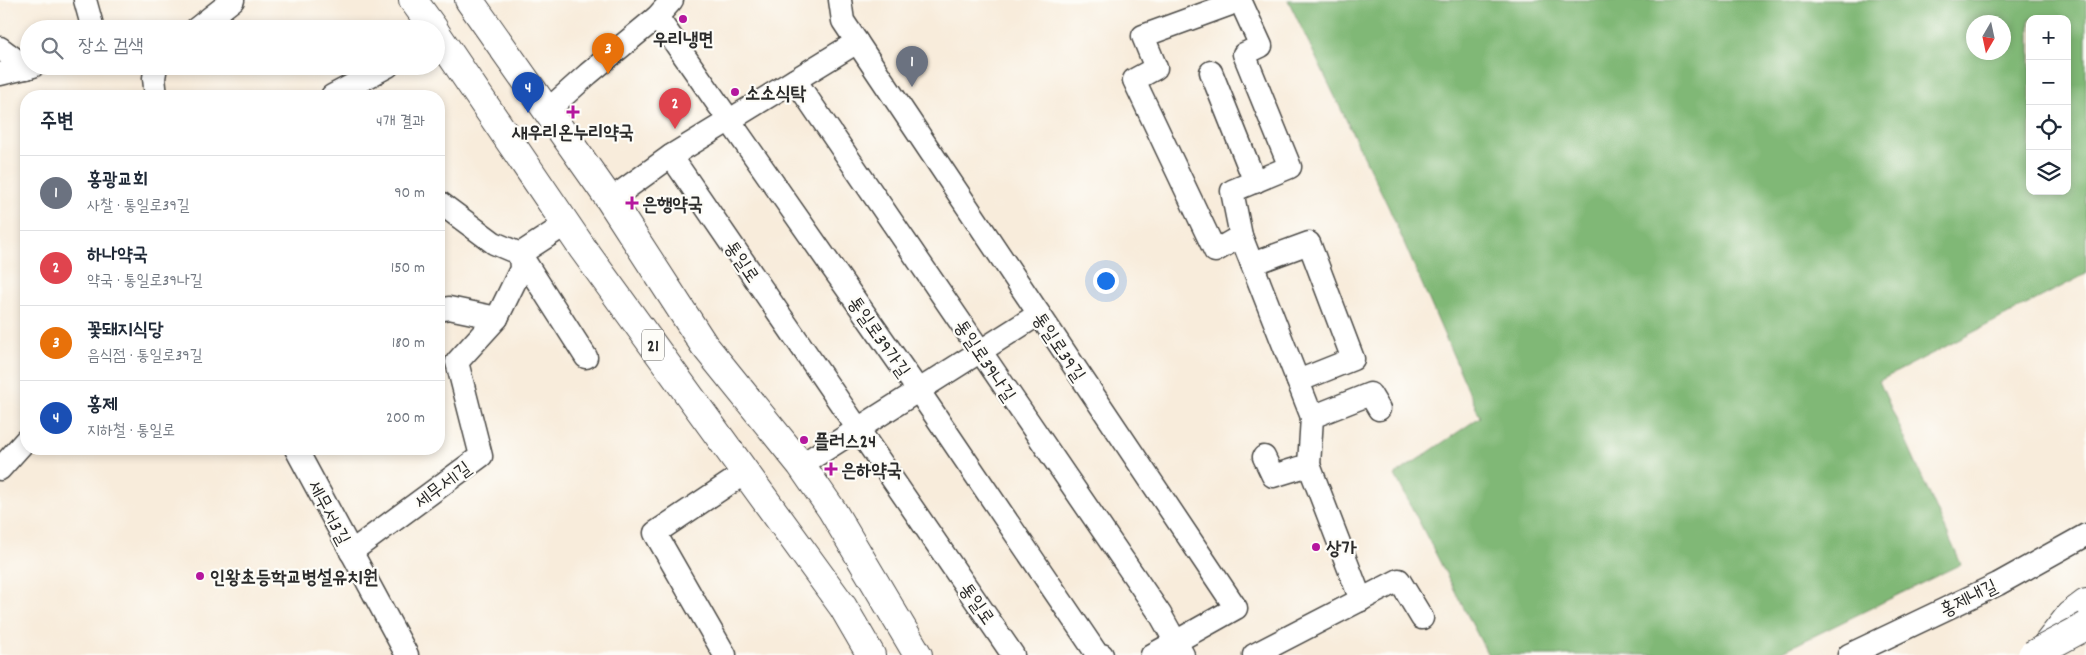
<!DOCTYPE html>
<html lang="ko">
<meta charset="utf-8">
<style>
body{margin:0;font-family:Dekko,"Poor Story",sans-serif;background:#f6f6f7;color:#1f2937}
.controls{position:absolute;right:15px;top:15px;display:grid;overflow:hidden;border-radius:10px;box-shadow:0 2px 8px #0003}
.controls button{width:45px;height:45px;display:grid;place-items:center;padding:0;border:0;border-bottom:1px solid #e0e1e3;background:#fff;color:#1f2937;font:25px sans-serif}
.compass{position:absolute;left:1966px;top:15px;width:45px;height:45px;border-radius:50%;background:#fff;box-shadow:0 2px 8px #0003;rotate:189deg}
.you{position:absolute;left:1105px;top:280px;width:18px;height:18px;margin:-12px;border:4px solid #fff;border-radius:50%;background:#1a73e8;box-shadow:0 0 0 8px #1a73e833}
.badge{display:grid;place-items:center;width:32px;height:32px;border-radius:50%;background:#b5179e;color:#fff;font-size:16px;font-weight:700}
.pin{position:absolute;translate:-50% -41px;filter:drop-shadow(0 1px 2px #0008)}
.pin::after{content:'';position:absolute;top:26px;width:18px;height:15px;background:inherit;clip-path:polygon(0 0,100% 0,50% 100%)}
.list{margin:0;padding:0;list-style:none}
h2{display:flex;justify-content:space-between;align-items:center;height:65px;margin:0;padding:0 20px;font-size:21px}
h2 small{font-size:16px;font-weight:400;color:#747a83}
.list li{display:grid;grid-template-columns:32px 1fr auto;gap:15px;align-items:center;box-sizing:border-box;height:75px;padding:0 20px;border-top:1px solid #e0e1e3}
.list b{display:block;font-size:19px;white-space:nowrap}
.list p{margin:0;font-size:16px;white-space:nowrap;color:#747a83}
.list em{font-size:16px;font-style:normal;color:#747a83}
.icon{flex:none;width:28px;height:28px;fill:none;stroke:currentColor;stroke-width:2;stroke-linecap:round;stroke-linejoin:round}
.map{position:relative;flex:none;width:2086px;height:655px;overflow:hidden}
.search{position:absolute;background:#fff;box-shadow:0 2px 8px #0003;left:20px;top:20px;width:425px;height:55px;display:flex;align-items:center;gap:12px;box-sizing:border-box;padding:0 18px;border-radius:28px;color:#747a83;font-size:19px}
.panel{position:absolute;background:#fff;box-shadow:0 2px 8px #0003;left:20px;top:90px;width:425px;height:365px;border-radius:20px}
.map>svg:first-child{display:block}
</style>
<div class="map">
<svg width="2086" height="655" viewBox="0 0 2086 655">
<rect width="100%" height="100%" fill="#fdfcf7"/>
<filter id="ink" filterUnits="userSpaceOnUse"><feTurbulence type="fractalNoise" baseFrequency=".02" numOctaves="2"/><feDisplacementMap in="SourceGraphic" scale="10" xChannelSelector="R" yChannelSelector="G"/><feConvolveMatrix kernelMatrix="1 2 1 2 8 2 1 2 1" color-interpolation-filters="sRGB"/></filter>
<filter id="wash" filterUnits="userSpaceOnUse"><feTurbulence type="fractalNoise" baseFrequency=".0096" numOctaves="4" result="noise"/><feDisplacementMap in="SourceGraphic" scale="20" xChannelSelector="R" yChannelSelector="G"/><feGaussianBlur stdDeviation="1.12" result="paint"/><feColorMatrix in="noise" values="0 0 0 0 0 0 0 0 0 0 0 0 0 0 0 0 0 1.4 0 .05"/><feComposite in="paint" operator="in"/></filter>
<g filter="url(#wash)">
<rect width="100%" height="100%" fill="#f8ecdb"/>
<path fill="#80b876" stroke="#567250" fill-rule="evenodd" d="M1288,0H2086V274L1879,381L1961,564L1775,655H1488L1395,475L1480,417L1388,206ZM2030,19H2067V191H2030ZM1974,22H2004V52H1974Z"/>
</g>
<g filter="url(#ink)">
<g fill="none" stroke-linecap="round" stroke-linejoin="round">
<defs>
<g id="street">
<polyline points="85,0 93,29"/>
<polyline points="840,0 843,21 867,57 1236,608 1152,655"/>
<polyline points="1237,0 1228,5 1143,36 1156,68 1134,80 1215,251 1241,236 1312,417"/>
<polyline points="1240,0 1261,46 1244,54 1290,167 1232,191 1241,236"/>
<polyline points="657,17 918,390 1097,654 1102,655"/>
<polyline points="196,29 233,0"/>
<polyline points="0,48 27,68"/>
<polyline points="1211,72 1255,182"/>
<polyline points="0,74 33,66"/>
<polyline points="795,80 1160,614 1183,655"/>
<polyline points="156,96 154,78 156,66"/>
<polyline points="332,96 388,66"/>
<polyline points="548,110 588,74 657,17 672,0"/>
<polyline points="671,156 1013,655"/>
<polyline points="610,200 671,156 857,42"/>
<polyline points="439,202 494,243 520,254 586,357"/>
<polyline points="520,254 566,224"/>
<polyline points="1252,264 1309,243 1353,359 1298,381"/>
<polyline points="439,310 449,308 497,318"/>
<polyline points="296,449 407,655"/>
<polyline points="1264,457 1273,476 1309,465 1361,600"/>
<polyline points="801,465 1039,314"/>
<polyline points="1309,465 1312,417 1370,394 1379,409"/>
<polyline points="0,469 26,440"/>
<polyline points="351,552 481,456 457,362 497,318 521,269 520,254"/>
<polyline points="725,655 655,533 746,472"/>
<polyline points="1254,655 1399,580 1422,618"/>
<polyline points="1849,655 1998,584 2086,535"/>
</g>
<g id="primary">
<polyline points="413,0 434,29"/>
<polyline points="469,0 610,200 704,345 801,465 832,510 918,655"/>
<polyline points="436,33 583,249 843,607 871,655"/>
</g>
<polyline id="highway" points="2042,651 2070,615 2086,603"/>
</defs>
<use href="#street" stroke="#4a4845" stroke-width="25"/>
<use href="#primary" stroke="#4a4845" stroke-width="30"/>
<use href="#highway" stroke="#4a4845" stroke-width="30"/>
<use href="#street" stroke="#fff" stroke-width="22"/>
<use href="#primary" stroke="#fff" stroke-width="28"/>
<use href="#highway" stroke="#fff" stroke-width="28"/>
<defs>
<polyline id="highway-bridge" points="2032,655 2086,626"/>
</defs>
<use href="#highway-bridge" stroke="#4a4845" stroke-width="30" stroke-linecap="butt"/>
<use href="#highway-bridge" stroke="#fff" stroke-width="28"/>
</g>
</g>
<g fill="#b5179e" stroke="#fdfcf7" stroke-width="2">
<circle cx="683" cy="19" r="5"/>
<circle cx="735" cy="92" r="5"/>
<path d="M570.5 104.5h5v5h5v5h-5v5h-5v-5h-5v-5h5z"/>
<path d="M629.5 195.5h5v5h5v5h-5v5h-5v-5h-5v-5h5z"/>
<circle cx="804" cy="440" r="5"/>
<path d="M828.5 461.5h5v5h5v5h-5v5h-5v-5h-5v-5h5z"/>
<circle cx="1316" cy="547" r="5"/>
<circle cx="200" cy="576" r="5"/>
</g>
<g text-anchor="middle" stroke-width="4.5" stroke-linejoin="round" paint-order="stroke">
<rect fill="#fdfcf7" stroke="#6a6a68" stroke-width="1" x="642" y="329.5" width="22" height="31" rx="4"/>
<g font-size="18" font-weight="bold" fill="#2b2b2b">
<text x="653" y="351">21</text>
</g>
<g font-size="19" font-weight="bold" fill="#2b2b2b" stroke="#fdfcf7" text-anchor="start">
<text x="683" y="45" text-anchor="middle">우리냉면</text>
<text x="745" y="99">소소식탁</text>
<text x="573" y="138" text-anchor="middle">새우리온누리약국</text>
<text x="642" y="210">은행약국</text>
<text x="814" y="447">플러스24</text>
<text x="841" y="476">은하약국</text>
<text x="1326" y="554">상가</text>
<text x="210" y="583">인왕초등학교병설유치원</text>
</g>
<g font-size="19" fill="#2b2b2b" stroke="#fdfcf7">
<text transform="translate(743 261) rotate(56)" y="7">통일로</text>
<text transform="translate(880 336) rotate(55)" y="7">통일로39가길</text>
<text transform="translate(1060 346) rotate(56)" y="7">통일로39길</text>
<text transform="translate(986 360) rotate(56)" y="7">통일로39나길</text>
<text transform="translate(442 484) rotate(-37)" y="7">세무서1길</text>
<text transform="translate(330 512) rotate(62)" y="7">세무서3길</text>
<text transform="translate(1968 597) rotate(-26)" y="7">홍제내길</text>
<text transform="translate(978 603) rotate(55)" y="7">통일로</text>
</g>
</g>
</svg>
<div class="controls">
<button>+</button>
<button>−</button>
<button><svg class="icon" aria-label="locate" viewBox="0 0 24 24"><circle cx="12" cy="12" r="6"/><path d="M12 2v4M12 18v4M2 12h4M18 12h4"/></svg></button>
<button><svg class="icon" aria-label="layers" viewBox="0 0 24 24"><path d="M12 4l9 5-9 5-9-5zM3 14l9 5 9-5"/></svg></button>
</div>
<svg class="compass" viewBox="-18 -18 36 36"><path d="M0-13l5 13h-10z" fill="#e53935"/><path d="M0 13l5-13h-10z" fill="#747a83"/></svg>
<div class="you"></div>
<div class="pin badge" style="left:912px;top:87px;background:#6b7280">1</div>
<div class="pin badge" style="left:675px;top:129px;background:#e0444e">2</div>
<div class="pin badge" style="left:608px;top:74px;background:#e8710a">3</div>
<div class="pin badge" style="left:528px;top:113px;background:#1a4fb4">4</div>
<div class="search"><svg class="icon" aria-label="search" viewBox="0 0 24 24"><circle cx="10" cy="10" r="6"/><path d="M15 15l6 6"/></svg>장소 검색</div>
<section class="panel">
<h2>주변<small>4개 결과</small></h2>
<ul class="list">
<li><span class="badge" style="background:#6b7280">1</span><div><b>홍광교회</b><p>사찰 · 통일로39길</p></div><em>90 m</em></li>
<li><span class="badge" style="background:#e0444e">2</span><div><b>하나약국</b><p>약국 · 통일로39나길</p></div><em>150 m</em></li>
<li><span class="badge" style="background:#e8710a">3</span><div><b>꽃돼지식당</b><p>음식점 · 통일로39길</p></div><em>180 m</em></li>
<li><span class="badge" style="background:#1a4fb4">4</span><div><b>홍제</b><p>지하철 · 통일로</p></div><em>200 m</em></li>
</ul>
</section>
</div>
